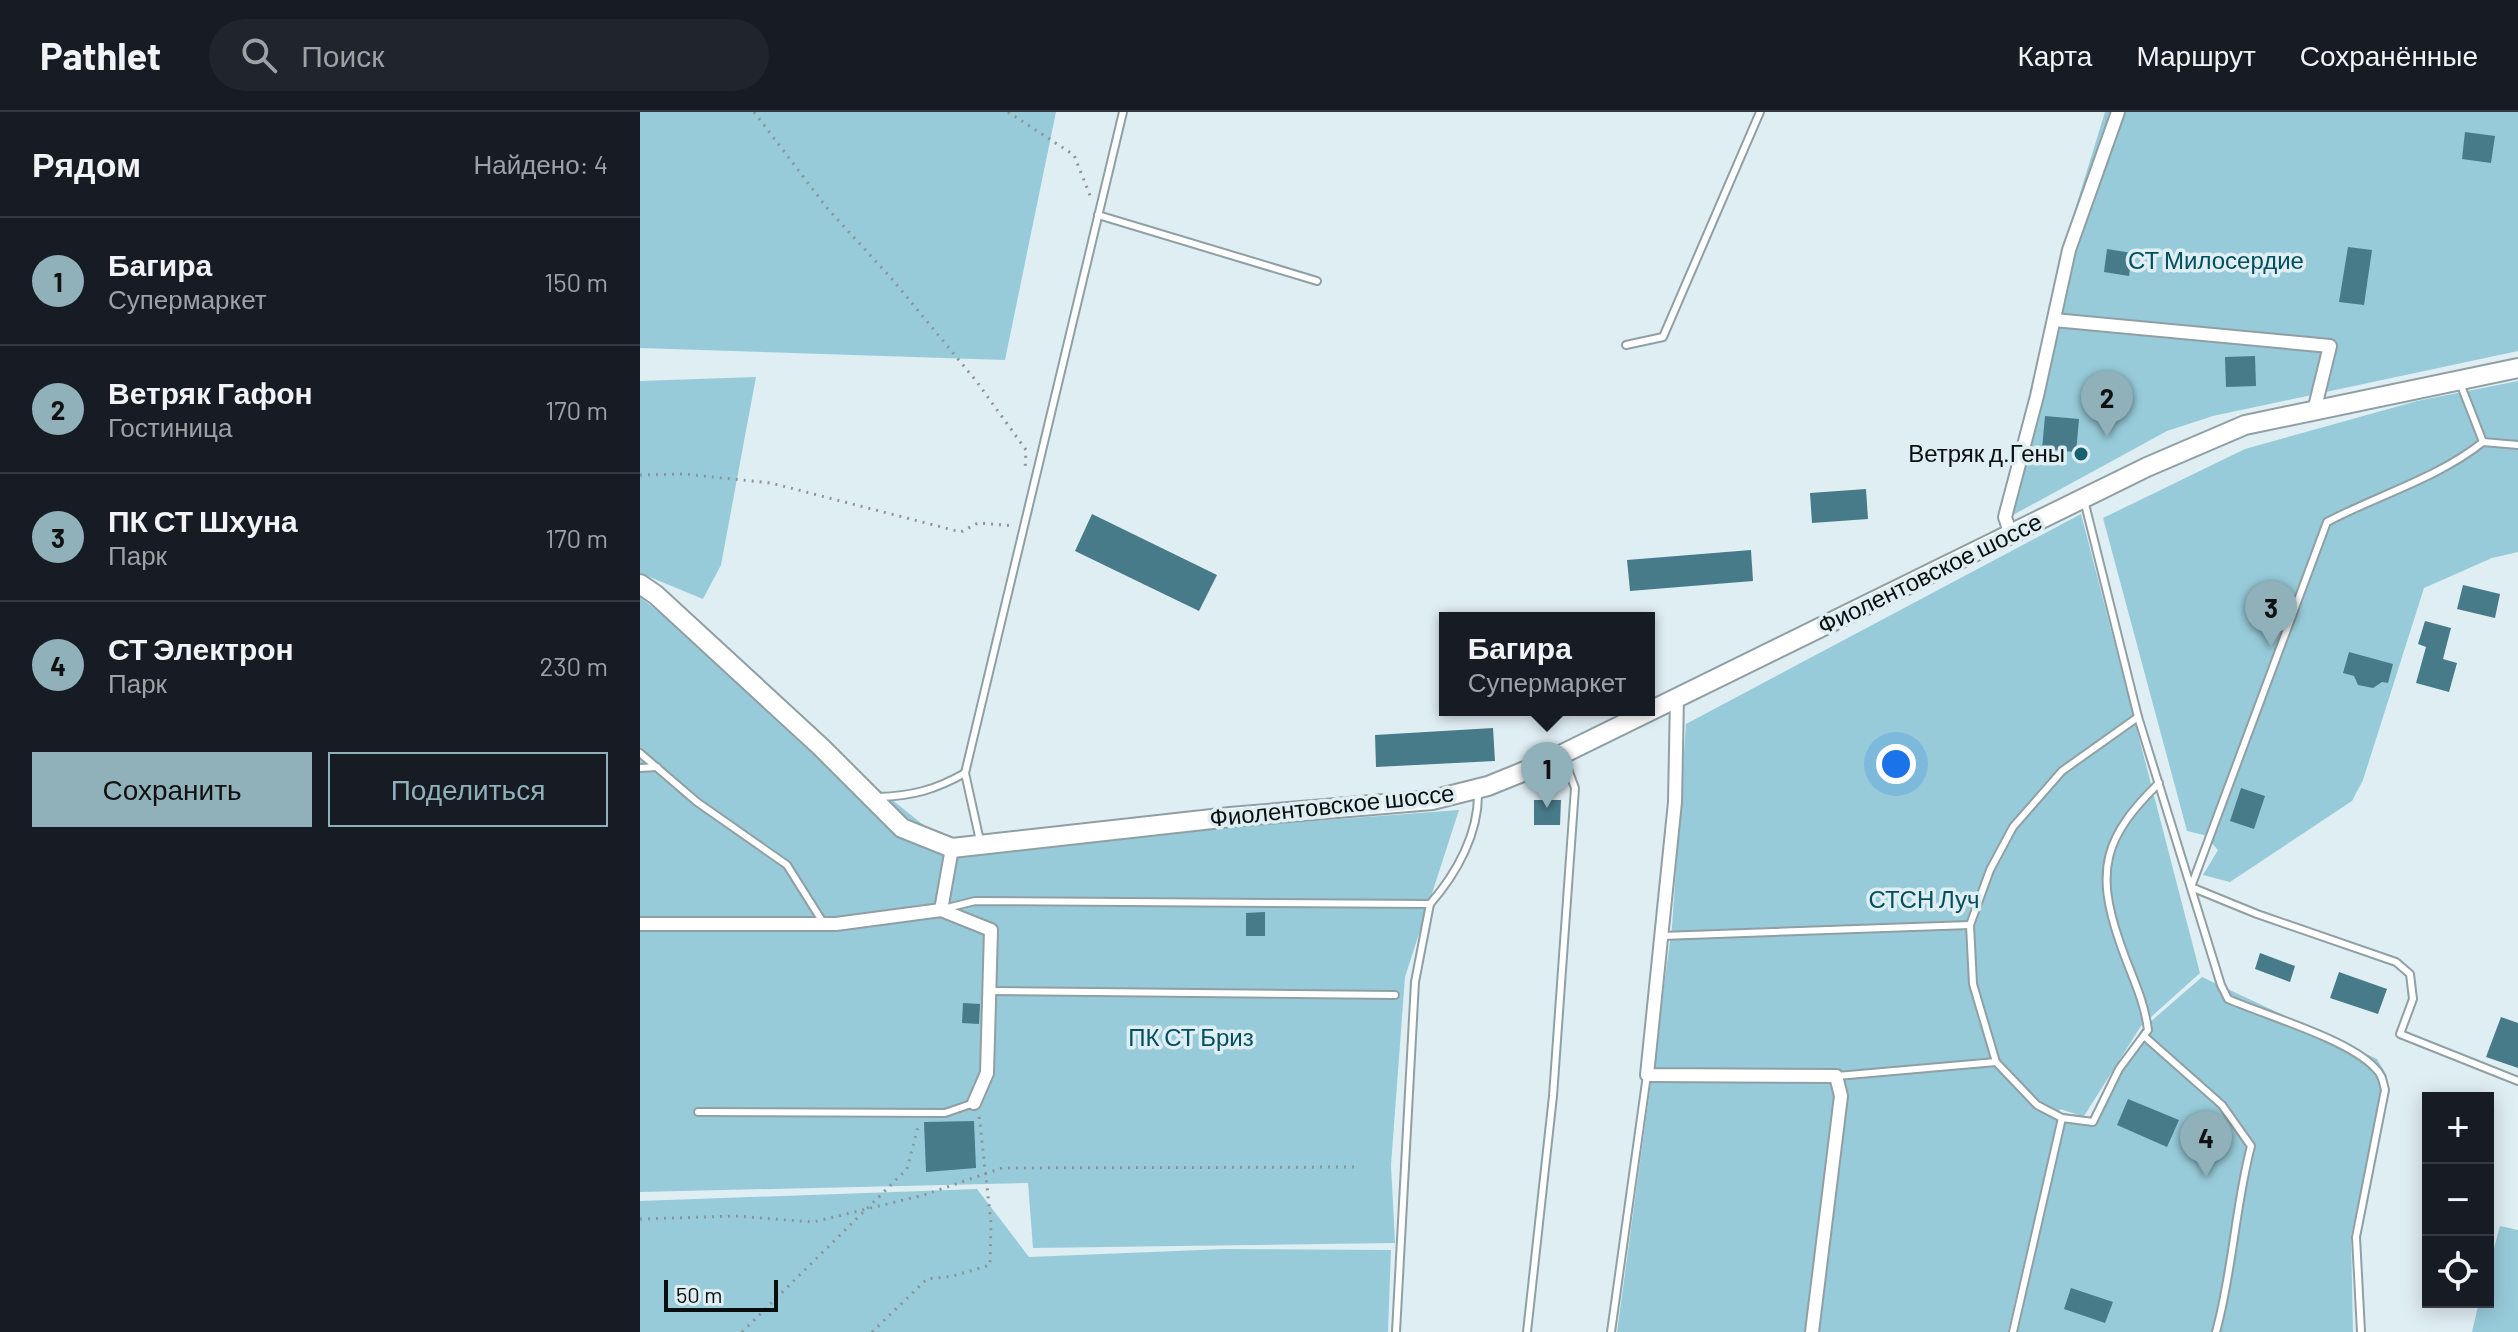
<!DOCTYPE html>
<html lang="ru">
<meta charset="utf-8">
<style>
body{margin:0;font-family:Barlow,sans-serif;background:#20242c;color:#f1f3f6}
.controls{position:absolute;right:24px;bottom:24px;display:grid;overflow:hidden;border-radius:0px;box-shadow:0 4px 20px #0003}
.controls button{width:72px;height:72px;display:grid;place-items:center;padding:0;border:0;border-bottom:2px solid #363941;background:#171b24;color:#f1f3f6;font:40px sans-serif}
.scale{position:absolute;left:24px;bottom:20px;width:114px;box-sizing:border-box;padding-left:8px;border:4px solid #090e0f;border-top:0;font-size:22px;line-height:28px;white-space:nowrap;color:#090e0f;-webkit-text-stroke:6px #dfeef3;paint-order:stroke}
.you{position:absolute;left:1256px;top:652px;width:28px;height:28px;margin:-20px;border:6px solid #fff;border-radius:50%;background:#1a73e8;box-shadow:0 0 0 12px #1a73e833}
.badge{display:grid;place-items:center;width:52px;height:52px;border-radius:50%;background:#90b1ba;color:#111;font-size:26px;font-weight:700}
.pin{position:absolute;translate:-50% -66px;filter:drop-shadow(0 2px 4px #0008)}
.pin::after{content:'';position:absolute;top:42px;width:28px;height:24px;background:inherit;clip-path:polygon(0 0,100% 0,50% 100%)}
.popup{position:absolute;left:799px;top:500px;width:216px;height:104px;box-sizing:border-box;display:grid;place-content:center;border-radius:0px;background:#171b24;filter:drop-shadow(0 2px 6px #0005);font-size:26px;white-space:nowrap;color:#9ea1a6}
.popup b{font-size:30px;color:#f1f3f6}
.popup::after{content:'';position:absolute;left:50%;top:100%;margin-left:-16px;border:16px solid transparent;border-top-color:#171b24}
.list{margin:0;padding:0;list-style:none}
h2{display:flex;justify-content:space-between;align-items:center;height:104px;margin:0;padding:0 32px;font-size:34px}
h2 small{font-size:26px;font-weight:400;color:#9ea1a6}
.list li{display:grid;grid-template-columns:52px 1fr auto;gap:24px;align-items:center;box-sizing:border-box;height:128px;padding:0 32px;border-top:2px solid #363941}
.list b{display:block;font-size:30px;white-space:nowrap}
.list p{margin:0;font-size:26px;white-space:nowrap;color:#9ea1a6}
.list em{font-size:26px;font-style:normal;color:#9ea1a6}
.actions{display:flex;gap:16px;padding:24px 32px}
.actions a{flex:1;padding:18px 0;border:2px solid #90b1ba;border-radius:0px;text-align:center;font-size:28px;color:#90b1ba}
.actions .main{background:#90b1ba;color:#111}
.icon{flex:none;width:44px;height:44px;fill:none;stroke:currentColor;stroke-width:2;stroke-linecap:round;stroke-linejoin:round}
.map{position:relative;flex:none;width:1878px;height:1220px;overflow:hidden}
header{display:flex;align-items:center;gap:48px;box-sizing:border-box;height:112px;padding:0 40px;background:#171b24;border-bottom:2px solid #363941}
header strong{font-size:38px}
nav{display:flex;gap:44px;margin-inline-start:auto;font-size:28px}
.search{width:560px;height:72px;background:#20242c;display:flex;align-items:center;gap:20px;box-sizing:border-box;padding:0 28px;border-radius:44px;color:#9ea1a6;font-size:30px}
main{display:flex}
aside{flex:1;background:#171b24}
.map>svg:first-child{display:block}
</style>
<header>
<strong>Pathlet</strong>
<div class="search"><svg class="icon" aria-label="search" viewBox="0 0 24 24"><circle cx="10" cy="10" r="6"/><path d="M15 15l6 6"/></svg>Поиск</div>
<nav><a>Карта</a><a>Маршрут</a><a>Сохранённые</a></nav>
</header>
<main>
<aside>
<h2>Рядом<small>Найдено: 4</small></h2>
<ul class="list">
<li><span class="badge">1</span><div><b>Багира</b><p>Супермаркет</p></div><em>150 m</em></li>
<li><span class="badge">2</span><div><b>Ветряк Гафон</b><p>Гостиница</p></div><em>170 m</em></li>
<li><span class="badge">3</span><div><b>ПК СТ Шхуна</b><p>Парк</p></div><em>170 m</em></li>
<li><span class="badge">4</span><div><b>СТ Электрон</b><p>Парк</p></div><em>230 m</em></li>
</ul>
<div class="actions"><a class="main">Сохранить</a><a>Поделиться</a></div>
</aside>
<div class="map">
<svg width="1878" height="1220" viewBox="0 0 1878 1220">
<rect width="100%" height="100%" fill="#dfeef3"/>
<g fill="#97cbd9">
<polygon points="0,0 416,0 365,248 0,236"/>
<polygon points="1465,0 1878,0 1878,239 1573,304 1527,319 1362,409 1425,130"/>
<polygon points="116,265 81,453 63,487 0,461 0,269"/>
<polygon points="1878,269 1878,440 1852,446 1784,476 1723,668 1712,689 1590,770 1563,763 1578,738 1564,723 1547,719 1463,406 1605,337 1777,289"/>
<polygon points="1441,402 1560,861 1501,914 1444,1004 1450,1005 1501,918 1562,865 1737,947 1747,964 1711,1124 1713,1220 1370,1220 1423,1001 1439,1003 1420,997 1368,1220 977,1220 1032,815 1046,612"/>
<polygon points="0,485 312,736 819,698 765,865 751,1053 755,1131 393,1136 388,1071 0,1080"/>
<polygon points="337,1077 389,1145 585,1137 751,1138 748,1220 0,1220 0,1089"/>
<polygon points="1860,1114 1878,1118 1878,1220 1832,1220 1839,1190 1848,1190 1848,1158"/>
</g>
<g fill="#487b89">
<polygon points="1825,20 1855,24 1851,51 1822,47"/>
<polygon points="1708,135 1732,138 1724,193 1699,190"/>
<polygon points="1467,137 1492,141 1489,164 1464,160"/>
<polygon points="1615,244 1616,274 1586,275 1585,245"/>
<polygon points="1405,304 1439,307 1436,340 1402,337"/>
<polygon points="1226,377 1228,407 1172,411 1170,381"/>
<polygon points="452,402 577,463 559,499 435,439"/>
<polygon points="1111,438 1113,469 990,479 987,448"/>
<polygon points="1823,473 1860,482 1855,506 1817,497"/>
<polygon points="1785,509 1811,516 1803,547 1817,551 1809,580 1776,571 1786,535 1778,532"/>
<polygon points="1709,540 1753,552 1748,571 1742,570 1733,576 1718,573 1714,564 1703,561"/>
<polygon points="853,616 855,649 736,655 735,623"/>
<polygon points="1601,676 1625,684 1614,717 1590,709"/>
<polygon points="894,688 921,688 920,713 894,713"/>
<polygon points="625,800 625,824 606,824 606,801"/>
<polygon points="1620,841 1655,854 1650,870 1615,857"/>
<polygon points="1699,860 1747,877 1738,902 1690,886"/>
<polygon points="323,891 340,892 339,912 322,911"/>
<polygon points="1861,905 1878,911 1878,956 1846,945"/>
<polygon points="1488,987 1539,1008 1527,1035 1477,1013"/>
<polygon points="334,1009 336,1056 286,1060 284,1010"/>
<polygon points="1431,1176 1473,1190 1465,1211 1424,1197"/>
</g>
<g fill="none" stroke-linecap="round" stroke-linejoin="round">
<defs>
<g id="lane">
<polyline points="458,103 677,169"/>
<polyline points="986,233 1023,225 1120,0"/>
<polyline points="1820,271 1843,330"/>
<path d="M1878,333L1843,330C1798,366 1738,383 1687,410L1551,775L1617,802L1756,850L1770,862L1773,887L1760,922L1878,969"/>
<path d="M1444,388L1498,605L1581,873L1588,887C1627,904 1708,927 1735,956C1742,962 1743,970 1745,978L1716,1125L1721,1220"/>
<path d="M1498,605L1422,659L1373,715L1350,758L1330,813L1333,872L1356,950L1397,993L1422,1006L1453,1010L1479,957L1508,918C1504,886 1490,861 1480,831C1454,757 1465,724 1519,671"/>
<polyline points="0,641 57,690 147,753 184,812"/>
<polyline points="0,656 17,655"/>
<path d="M238,685C272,684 295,678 325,661"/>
<polyline points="340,729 325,661 483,0"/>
<path d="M303,797L335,789L790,792C817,761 839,721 838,680"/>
<polyline points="1022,824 1330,813"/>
<polyline points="351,879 755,883"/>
<path d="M1504,924L1582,993L1611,1034C1595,1095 1593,1158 1576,1220"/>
<polyline points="1197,964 1356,950"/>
<polyline points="58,1000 305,1001 334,991"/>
<polyline points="756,1220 775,870 790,792"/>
<polyline points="887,1220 913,984 935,676 923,644"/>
<polyline points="971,1220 1007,963"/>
<polyline points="1373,1220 1422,1006"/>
</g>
<g id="street">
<polyline points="1414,208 1690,234 1674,299"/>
<polyline points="1371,423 1365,405 1397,284 1429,138 1478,0"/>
<polyline points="1037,585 1035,690 1007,963 1196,964 1201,984 1172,1220"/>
<polyline points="301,798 312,736"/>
<polyline points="0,812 196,812 301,798 351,818 347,961 334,991"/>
</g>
<polyline id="secondary" points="0,472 16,483 181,635 262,716 312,736 590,705 792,688 848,674 900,653 1507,355 1605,313 1878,256"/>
</defs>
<use href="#lane" stroke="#909fa3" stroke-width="10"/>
<use href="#street" stroke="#909fa3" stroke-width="16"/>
<use href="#secondary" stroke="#909fa3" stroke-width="22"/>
<g stroke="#8a9598" stroke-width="3" stroke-dasharray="2 6" stroke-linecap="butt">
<polyline points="114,0 187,96 252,167 337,270 386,338 385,359"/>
<polyline points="368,0 434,43 451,86"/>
<polyline points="0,363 44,362 131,371 321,420 338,411 375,414"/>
<polyline points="0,1107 95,1104 173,1110 284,1083 362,1056 717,1055"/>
<polyline points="102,1220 267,1057 279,1011"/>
<polyline points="232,1220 287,1167 313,1164 350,1153 351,1111 339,1003"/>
</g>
<use href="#lane" stroke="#fff" stroke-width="6"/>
<use href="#street" stroke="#fff" stroke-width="12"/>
<use href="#secondary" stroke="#fff" stroke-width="18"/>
</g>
<circle fill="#196070" stroke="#dfeef3" stroke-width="3" cx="1441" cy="342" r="8"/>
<g text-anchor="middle" stroke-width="7" stroke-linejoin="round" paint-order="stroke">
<g font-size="24" fill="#004f5f" stroke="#dfeef3">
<text x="1576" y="157">СТ Милосердие</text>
<text x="1284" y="796">СТСН Луч</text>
<text x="551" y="934">ПК СТ Бриз</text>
</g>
<g font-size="24" fill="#090e0f" stroke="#dfeef3" text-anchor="end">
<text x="1425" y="350">Ветряк д.Гены</text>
</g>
<g font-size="24" fill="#090e0f" stroke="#dfeef3">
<text transform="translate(1290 462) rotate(-26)" y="8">Фиолентовское шоссе</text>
<text transform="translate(692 694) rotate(-6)" y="8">Фиолентовское шоссе</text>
</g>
</g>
</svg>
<div class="controls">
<button>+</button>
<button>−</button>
<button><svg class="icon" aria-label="locate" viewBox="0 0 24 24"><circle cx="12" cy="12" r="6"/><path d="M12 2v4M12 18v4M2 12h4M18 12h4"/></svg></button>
</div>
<div class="scale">50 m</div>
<div class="you"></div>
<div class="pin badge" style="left:907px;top:696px">1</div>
<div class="popup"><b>Багира</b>Супермаркет</div>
<div class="pin badge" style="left:1467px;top:325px">2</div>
<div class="pin badge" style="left:1631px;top:535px">3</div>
<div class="pin badge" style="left:1566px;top:1065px">4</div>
</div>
</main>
